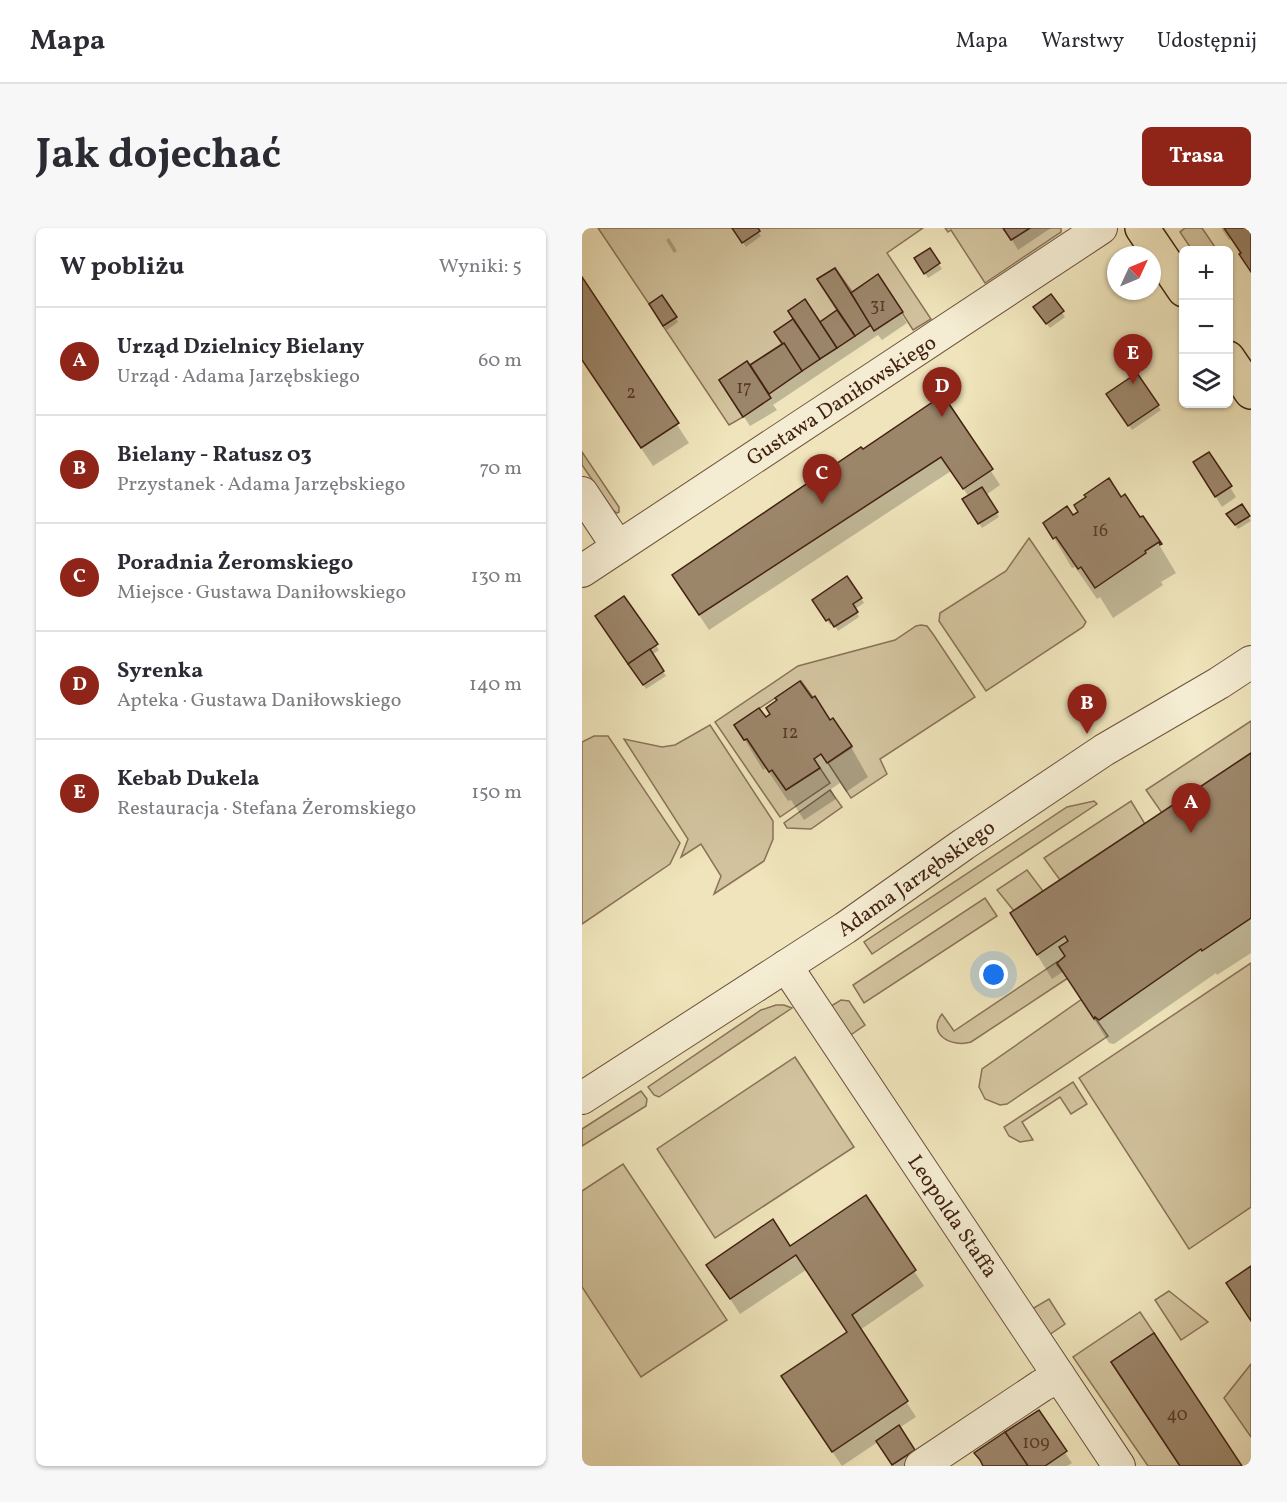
<!DOCTYPE html>
<html lang="pl">
<meta charset="utf-8">
<style>
body{margin:0;font-family:Vollkorn,serif;background:#f7f7f7;color:#2b2b33}
.controls{position:absolute;right:18px;top:18px;display:grid;overflow:hidden;border-radius:9px;box-shadow:0 2px 4px #0004}
.controls button{width:54px;height:54px;display:grid;place-items:center;padding:0;border:0;border-bottom:2px solid #e1e1e2;background:#fff;color:#2b2b33;font:30px sans-serif}
.compass{position:absolute;left:525px;top:18px;width:54px;height:54px;border-radius:50%;background:#fff;box-shadow:0 2px 4px #0004;rotate:46deg}
.you{position:absolute;left:412px;top:747px;width:21px;height:21px;margin:-15px;border:4px solid #fff;border-radius:50%;background:#1a73e8;box-shadow:0 0 0 9px #1a73e833}
.badge{display:grid;place-items:center;width:39px;height:39px;border-radius:50%;background:#8f2418;color:#fff;font-size:20px;font-weight:700}
.pin{position:absolute;translate:-50% -50px;filter:drop-shadow(0 2px 3px #0008)}
.pin::after{content:'';position:absolute;top:32px;width:21px;height:18px;background:inherit;clip-path:polygon(0 0,100% 0,50% 100%)}
.list{margin:0;padding:0;list-style:none}
h2{display:flex;justify-content:space-between;align-items:center;height:78px;margin:0;padding:0 24px;font-size:26px}
h2 small{font-size:20px;font-weight:400;color:#7c7c81}
.list li{display:grid;grid-template-columns:39px 1fr auto;gap:18px;align-items:center;box-sizing:border-box;height:108px;padding:0 24px;border-top:2px solid #e1e1e2}
.list b{display:block;font-size:22px;white-space:nowrap}
.list p{margin:0;font-size:20px;white-space:nowrap;color:#7c7c81}
.list em{font-size:20px;font-style:normal;color:#7c7c81}
.icon{flex:none;width:33px;height:33px;fill:none;stroke:currentColor;stroke-width:2;stroke-linecap:round;stroke-linejoin:round}
.map{position:relative;flex:none;width:669px;height:1238px;overflow:hidden;border-radius:9px}
header{display:flex;align-items:center;gap:36px;box-sizing:border-box;height:84px;padding:0 30px;background:#fff;border-bottom:2px solid #e1e1e2}
header strong{font-size:28px}
nav{display:flex;gap:33px;margin-inline-start:auto;font-size:21px}
.intro{display:flex;align-items:center;justify-content:space-between;box-sizing:border-box;height:144px;padding:0 36px}
h1{margin:0;font-size:42px}
.button{padding:15px 27px;border-radius:9px;background:#8f2418;color:#fff;font-size:21px;font-weight:700}
main{display:flex;gap:36px;padding:0 36px}
aside{flex:1;background:#fff;border-radius:9px;box-shadow:0 2px 4px #0004}
.map>svg:first-child{display:block}
</style>
<header>
<strong>Mapa</strong>
<nav><a>Mapa</a><a>Warstwy</a><a>Udostępnij</a></nav>
</header>
<div class="intro"><h1>Jak dojechać</h1><a class="button">Trasa</a></div>
<main>
<aside>
<h2>W pobliżu<small>Wyniki: 5</small></h2>
<ul class="list">
<li><span class="badge">A</span><div><b>Urząd Dzielnicy Bielany</b><p>Urząd · Adama Jarzębskiego</p></div><em>60 m</em></li>
<li><span class="badge">B</span><div><b>Bielany - Ratusz 03</b><p>Przystanek · Adama Jarzębskiego</p></div><em>70 m</em></li>
<li><span class="badge">C</span><div><b>Poradnia Żeromskiego</b><p>Miejsce · Gustawa Daniłowskiego</p></div><em>130 m</em></li>
<li><span class="badge">D</span><div><b>Syrenka</b><p>Apteka · Gustawa Daniłowskiego</p></div><em>140 m</em></li>
<li><span class="badge">E</span><div><b>Kebab Dukela</b><p>Restauracja · Stefana Żeromskiego</p></div><em>150 m</em></li>
</ul>
</aside>
<div class="map">
<svg width="669" height="1238" viewBox="0 0 669 1238">
<rect width="100%" height="100%" fill="#efe4bb"/>
<filter id="stains"><feTurbulence type="fractalNoise" baseFrequency=".00333" numOctaves="4"/><feColorMatrix values="0 0 0 0 .2 0 0 0 0 .09 0 0 0 0 .02 0 0 0 .5 -.17"/></filter>
<radialGradient id="worn" r=".72"><stop offset=".6" stop-color="#630" stop-opacity="0"/><stop offset="1" stop-color="#630" stop-opacity=".3"/></radialGradient>
<g fill="#d2c39e" stroke="#8a7258" stroke-width="1.5">
<polygon points="16,0 341,0 305,25 349,91 331,102 296,47 270,64 253,40 235,51 255,82 238,94 223,72 206,83 211,91 192,104 200,116 168,137 165,133 137,152 161,189 147,197 81,98 94,89 80,68 67,76"/>
<polygon points="363,0 421,0 429,12 448,0 479,0 479,4 403,55 369,2 366,4"/>
<polygon points="603,0 620,0 635,22 610,22 598,4"/>
<polygon points="0,224 37,279 37,284 35,285 31,282 0,237"/>
<polygon points="447,310 504,394 501,399 404,463 357,393 358,385 424,343"/>
<polygon points="339,397 345,398 351,406 393,469 298,531 305,546 269,570 246,535 270,519 251,491 248,493 219,453 152,497 162,512 165,511 187,544 190,542 204,562 238,540 248,555 198,589 133,494 216,438 313,412 334,398"/>
<polygon points="669,493 669,526 580,585 564,562"/>
<polygon points="128,497 191,593 191,611 182,633 132,666 139,648 119,616 99,629 106,611 42,511 80,519 93,517"/>
<polygon points="12,508 26,508 98,615 88,636 0,696 0,514"/>
<polygon points="248,562 260,579 229,601 205,600 202,595"/>
<polygon points="512,573 515,576 290,726 282,714 485,579"/>
<polygon points="549,573 563,596 478,652 462,630"/>
<polygon points="445,642 461,663 432,683 415,662"/>
<polygon points="403,670 415,688 282,775 271,757"/>
<path d="M475,734V737L486,750L389,814C370,820 344,806 360,786L372,803Z"/>
<polygon points="669,735 669,979 607,1021 497,850"/>
<polygon points="500,771 526,808 425,876 418,877 403,871 397,859 400,841"/>
<polygon points="259,772 267,773 283,797 270,806 266,806 249,778"/>
<polygon points="194,777 202,777 210,780 77,869 72,867 66,859 179,782"/>
<polygon points="213,829 272,919 133,1010 75,921"/>
<polygon points="491,854 505,876 489,886 478,869 440,894 451,912 438,914 427,908 422,899"/>
<polygon points="59,863 65,871 64,878 0,918 0,901"/>
<polygon points="41,936 145,1092 59,1149 0,1059 0,963"/>
<polygon points="587,1063 626,1094 599,1112 573,1072"/>
<polygon points="467,1071 483,1096 467,1107 450,1081"/>
<polygon points="558,1084 572,1105 529,1134 598,1238 566,1238 491,1129"/>
<polygon points="669,1136 669,1209 642,1170"/>
</g>
<g fill="#0003">
<polygon points="152,0 174,0 179,8 164,19"/>
<polygon points="423,0 469,0 436,22"/>
<polygon points="639,0 669,0 669,44 649,11 647,12"/>
<polygon points="87,10 95,23 92,25 84,12"/>
<polygon points="348,22 360,41 346,50 334,31"/>
<polygon points="296,49 325,95 300,112 296,107 191,177 195,182 168,198 145,163 168,139 201,117 194,104 213,92 238,96 257,83 269,66"/>
<polygon points="0,52 107,215 71,238 0,133"/>
<polygon points="469,68 483,89 468,100 456,85"/>
<polygon points="69,77 94,90 96,94 85,102"/>
<polygon points="361,169 418,257 404,267 417,289 400,300 382,272 387,269 369,243 127,402 101,363 281,223"/>
<polygon points="529,172 576,178 579,182 550,202"/>
<polygon points="619,245 648,259 654,269 640,279"/>
<polygon points="539,271 558,291 561,290 594,345 579,354 581,357 531,390 518,369 515,371 493,339 490,340 463,295 491,289"/>
<polygon points="666,288 669,293 656,301 649,291"/>
<polygon points="42,370 77,422 70,427 84,448 64,461 18,393"/>
<polygon points="279,370 282,375 273,381 277,389 256,403 251,395 248,397 232,372"/>
<polygon points="183,491 248,494 269,519 286,549 264,564 258,555 249,561 254,571 222,592 209,572 206,573 184,540 181,542 154,497"/>
<polygon points="669,527 669,725 635,747 634,745 532,816 527,815 482,743 470,751 430,686"/>
<polygon points="283,969 342,1058 278,1102 334,1189 317,1200 338,1233 330,1238 311,1238 296,1214 260,1238 210,1164 266,1105 224,1042 158,1086 126,1037 208,1020"/>
<polygon points="456,1184 490,1235 485,1238 402,1238"/>
</g>
<g fill="#9c866a" stroke="#432112" stroke-width="1.5">
<polygon points="150,0 176,0 178,3 160,15"/>
<polygon points="421,0 448,0 429,12"/>
<polygon points="642,0 669,0 669,44 657,26 659,25"/>
<polygon points="348,20 358,35 342,46 332,30"/>
<polygon points="253,40 289,97 273,108 235,51"/>
<polygon points="296,46 321,84 292,103 269,65"/>
<polygon points="0,49 97,195 59,220 0,132"/>
<polygon points="469,66 482,83 464,96 451,79"/>
<polygon points="80,67 95,89 81,98 67,76"/>
<polygon points="223,71 255,120 238,131 206,83"/>
<polygon points="255,82 273,108 255,120 238,94"/>
<polygon points="211,91 238,131 220,143 192,104"/>
<polygon points="202,115 220,143 187,166 168,137"/>
<polygon points="165,133 189,170 161,189 137,152"/>
<polygon points="555,145 577,177 546,198 524,166"/>
<polygon points="361,167 411,241 381,261 359,229 117,387 90,347 279,219 281,221"/>
<polygon points="627,224 650,258 633,269 611,234"/>
<polygon points="527,250 539,269 543,266 558,289 561,288 580,316 578,317 577,314 563,323 564,325 513,360 499,339 496,341 474,309 471,311 461,295 485,278 491,287 496,284 492,277 504,269 502,267"/>
<polygon points="400,259 416,284 396,296 380,271"/>
<polygon points="660,276 668,288 653,297 644,286"/>
<polygon points="265,348 280,370 271,376 276,384 252,399 247,391 244,393 230,372"/>
<polygon points="42,368 76,416 46,436 13,388"/>
<polygon points="68,421 82,443 61,457 46,436"/>
<polygon points="218,453 230,470 233,468 248,492 251,490 270,518 245,535 239,526 232,531 238,540 204,562 190,542 187,544 165,511 162,512 152,497 177,480 184,489 188,486 184,480 195,472 193,470"/>
<polygon points="669,525 669,690 620,723 619,721 517,792 513,789 512,791 475,735 483,728 477,719 486,713 483,708 455,727 428,685"/>
<polygon points="284,967 334,1042 270,1087 326,1173 250,1224 199,1148 265,1104 214,1027 148,1071 124,1037 191,991 208,1018"/>
<polygon points="669,1038 669,1093 644,1055"/>
<polygon points="572,1105 660,1238 598,1238 529,1134"/>
<polygon points="457,1182 485,1223 463,1238 446,1238 423,1204"/>
<polygon points="317,1197 333,1222 310,1237 294,1213"/>
<polygon points="423,1204 446,1238 401,1238 398,1232 392,1225"/>
</g>
<g fill="none" stroke-linecap="round" stroke-linejoin="round">
<defs>
<g id="minor">
<polyline points="0,265 36,319"/>
<polyline points="0,343 519,0"/>
<polyline points="204,738 537,1238"/>
<polyline points="0,870 263,700 382,616 522,522 637,455 669,434"/>
<polyline points="339,1238 459,1158 477,1148"/>
</g>
<g id="major">
<polyline points="560,0 602,62"/>
<polyline points="646,130 669,164"/>
</g>
</defs>
<use href="#minor" stroke="#6e523c" stroke-width="34"/>
<use href="#major" stroke="#432112" stroke-width="36"/>
<use href="#minor" stroke="#f5edd3" stroke-width="32"/>
<use href="#major" stroke="#efe4bb" stroke-width="33"/>
</g>
<g text-anchor="middle" stroke-width="5" stroke-linejoin="round" paint-order="stroke">
<g font-size="18" fill="#593a28">
<text x="296" y="83">31</text>
<text x="162" y="165">17</text>
<text x="49" y="170">2</text>
<text x="518" y="308">16</text>
<text x="208" y="510">12</text>
<text x="595" y="1192">40</text>
<text x="454" y="1220">109</text>
</g>
<g font-size="21" fill="#432112" stroke="#f5edd3">
<text transform="translate(259 172) rotate(-33)" y="7">Gustawa Daniłowskiego</text>
<text transform="translate(334 650) rotate(-35)" y="7">Adama Jarzębskiego</text>
<text transform="translate(371 988) rotate(56)" y="7">Leopolda Staffa</text>
</g>
</g>
<rect width="100%" height="100%" filter="url(#stains)"/>
<rect width="100%" height="100%" fill="url(#worn)"/>
</svg>
<div class="controls">
<button>+</button>
<button>−</button>
<button><svg class="icon" aria-label="layers" viewBox="0 0 24 24"><path d="M12 4l9 5-9 5-9-5zM3 14l9 5 9-5"/></svg></button>
</div>
<svg class="compass" viewBox="-18 -18 36 36"><path d="M0-13l5 13h-10z" fill="#e53935"/><path d="M0 13l5-13h-10z" fill="#7c7c81"/></svg>
<div class="you"></div>
<div class="pin badge" style="left:609px;top:605px">A</div>
<div class="pin badge" style="left:505px;top:506px">B</div>
<div class="pin badge" style="left:240px;top:276px">C</div>
<div class="pin badge" style="left:360px;top:189px">D</div>
<div class="pin badge" style="left:551px;top:156px">E</div>
</div>
</main>
